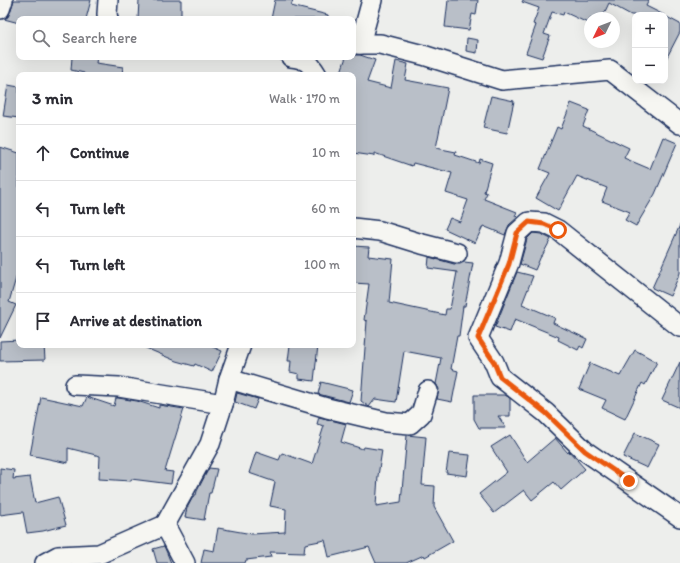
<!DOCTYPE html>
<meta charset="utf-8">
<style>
body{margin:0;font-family:Itim,sans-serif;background:#f2f2f3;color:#2b2b33}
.controls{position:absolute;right:12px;top:12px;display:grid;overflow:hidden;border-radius:8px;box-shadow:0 4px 16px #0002}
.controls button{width:36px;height:36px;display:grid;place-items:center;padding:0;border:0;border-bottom:1px solid #e1e1e2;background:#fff;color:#2b2b33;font:20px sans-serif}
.compass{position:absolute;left:584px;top:12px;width:36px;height:36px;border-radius:50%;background:#fff;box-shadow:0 4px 16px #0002;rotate:227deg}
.stop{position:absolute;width:12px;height:12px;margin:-9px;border:3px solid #ea580c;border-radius:50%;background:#fff}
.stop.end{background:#ea580c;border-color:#fff;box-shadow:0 1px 4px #0008}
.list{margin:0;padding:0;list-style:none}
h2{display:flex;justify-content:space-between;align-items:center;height:52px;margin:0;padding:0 16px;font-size:17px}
h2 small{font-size:13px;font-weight:400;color:#7c7c81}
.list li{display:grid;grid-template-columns:26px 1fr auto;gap:12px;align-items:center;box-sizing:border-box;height:56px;padding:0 16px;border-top:1px solid #e1e1e2}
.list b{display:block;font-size:15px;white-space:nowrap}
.list em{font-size:13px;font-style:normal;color:#7c7c81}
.icon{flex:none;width:22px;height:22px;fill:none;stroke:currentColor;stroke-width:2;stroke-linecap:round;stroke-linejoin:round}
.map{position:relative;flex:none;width:680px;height:563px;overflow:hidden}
.search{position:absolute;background:#fff;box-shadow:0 4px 16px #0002;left:16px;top:16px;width:340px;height:44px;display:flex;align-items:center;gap:10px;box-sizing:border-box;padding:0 14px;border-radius:8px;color:#7c7c81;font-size:15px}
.panel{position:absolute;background:#fff;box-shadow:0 4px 16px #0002;left:16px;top:72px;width:340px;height:276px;border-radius:8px}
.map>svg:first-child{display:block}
</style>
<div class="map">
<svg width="680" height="563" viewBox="0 0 680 563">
<rect width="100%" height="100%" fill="#edeeec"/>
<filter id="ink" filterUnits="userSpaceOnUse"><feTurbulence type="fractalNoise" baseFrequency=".025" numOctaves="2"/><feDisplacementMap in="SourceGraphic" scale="8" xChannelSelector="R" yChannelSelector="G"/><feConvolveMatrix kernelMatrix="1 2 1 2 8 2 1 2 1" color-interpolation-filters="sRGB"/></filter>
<g filter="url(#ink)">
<g fill="#b9bfc8" stroke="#1b2f5e">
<polygon points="14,0 91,0 86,19 19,19 19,23 4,19 8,17 10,12"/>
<polygon points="139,0 181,0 181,19 138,19"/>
<polygon points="275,0 293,0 291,6 328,15 328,19 271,19"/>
<polygon points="448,0 478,0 476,15 472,14 469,30 445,27"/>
<polygon points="523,0 649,0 646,6 664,15 631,15 609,3 602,18 590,18 590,24 564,12 563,15 552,12 544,34 550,36 542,58 526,53 536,25 533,24 539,8 522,2"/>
<polygon points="665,16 680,24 680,32 665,61"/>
<polygon points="467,38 478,40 477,53 466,51"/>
<polygon points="353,55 360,55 375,60 367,82 391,88 396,61 408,64 405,80 448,88 436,148 456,152 455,155 479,163 480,159 492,163 484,192 487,193 484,199 517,212 515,216 518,217 509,225 505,235 483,226 475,243 445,229 450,218 460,222 468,200 446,193 452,173 413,163 412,166 374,153 374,156 353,153 353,75 340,75 346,57 353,57"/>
<polygon points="72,57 97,57 96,63 123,67 122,75 84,75 84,73 71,70"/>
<polygon points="8,85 19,87 19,118 3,116"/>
<polygon points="491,96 514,101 507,133 483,128"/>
<polygon points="571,103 589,110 583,126 629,148 624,158 650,169 663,137 677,143 655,194 636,226 625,220 630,212 602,201 607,188 577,176 558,211 536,198 550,173 540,169 557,127 561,129"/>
<polygon points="0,147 19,153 19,268 9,302 16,305 0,338"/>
<polygon points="680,225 680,273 670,296 652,288"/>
<polygon points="533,233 541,234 551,239 542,256 541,256 535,270 520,264 527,239"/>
<polygon points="353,246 369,247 368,256 393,259 389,303 445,315 446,309 450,309 457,272 428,268 429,257 454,264 460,264 464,262 473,263 465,306 463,306 459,336 457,336 451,369 458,371 452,402 437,399 439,389 436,384 441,358 404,351 396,402 375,399 369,407 361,401 367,321 364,320 369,284 353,283"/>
<polygon points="517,272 533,276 522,304 555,318 553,323 587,339 583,348 580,346 578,350 558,340 559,337 515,319 510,332 495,327"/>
<polygon points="19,340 19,345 44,345 45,360 0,361 0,341"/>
<polygon points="139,345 208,345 222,351 212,372 195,364 194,366 176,361"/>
<polygon points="290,345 318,345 314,381 299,379 299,374 290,372 291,361 288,361"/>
<polygon points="635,350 657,362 645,385 642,383 625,419 602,408 606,400 579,389 590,363 620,376"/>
<polygon points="680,362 680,408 662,400"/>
<polygon points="321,382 353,390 349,402 318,394"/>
<polygon points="237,393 258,399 254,409 235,402"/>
<polygon points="474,395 505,395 510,398 510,416 498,416 506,428 479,428 474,419"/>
<polygon points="41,397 83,406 87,397 114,406 116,398 118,398 137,401 159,408 159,405 184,409 165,471 173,472 171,484 131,479 131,481 99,479 100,456 68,448 68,463 30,455"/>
<polygon points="319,417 346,424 341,442 363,449 364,447 382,450 378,476 376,506 401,502 407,435 426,437 422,485 435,486 434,507 453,541 425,557 424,555 406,563 376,563 369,547 329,557 325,540 305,544 304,553 270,552 271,557 246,560 245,563 201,563 204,549 214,551 218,528 252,534 285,532 286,509 270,506 275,482 249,473 256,452 279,460 282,453 312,464 324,426 317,424"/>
<polygon points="635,433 659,444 647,468 623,457"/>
<polygon points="510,435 527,462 555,438 568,453 569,451 585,469 561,490 554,482 532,500 524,490 494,513 479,494 507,472 491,447"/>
<polygon points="449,453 470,455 467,476 446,473"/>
<polygon points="0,468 14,470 13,479 30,477 35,503 58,497 66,525 43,531 27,533 23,512 0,515"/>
<polygon points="209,468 217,469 211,493 209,493 204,520 185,517 187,508 194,495 196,495 197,491"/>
<polygon points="164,546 167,553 171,563 157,563 153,549"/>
</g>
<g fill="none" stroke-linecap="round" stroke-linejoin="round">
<defs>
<g id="minor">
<polyline points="108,0 107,14 108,19"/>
<polyline points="0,9 3,0"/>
<polyline points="353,44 380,44 423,55 502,80 610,70 680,124"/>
<polyline points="360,44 372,0"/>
<path d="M291,57C307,59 309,62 317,75"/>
<polyline points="353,228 380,231 422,244 457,253"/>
<polyline points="680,327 558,230 544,223 529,222 517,233 509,263 478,338 494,362 500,377 546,413 585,451 680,517"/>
<polyline points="229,379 327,408 386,422 410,424 421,414 428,391"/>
<polyline points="75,385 119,387 223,404"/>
<polyline points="45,563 58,556 99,554 165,525"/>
<polyline points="185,563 165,525 210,444 223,404 229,379 241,345"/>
</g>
</defs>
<use href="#minor" stroke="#1b2f5e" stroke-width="22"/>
<use href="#minor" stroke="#f6f6f2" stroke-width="19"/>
</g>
</g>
<g fill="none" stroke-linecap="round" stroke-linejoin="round" filter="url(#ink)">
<polyline stroke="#ea580c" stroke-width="5" points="558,230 544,224 529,222 517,233 509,264 478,338 494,362 500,377 546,413 585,451 629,481"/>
</g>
</svg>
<div class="controls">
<button>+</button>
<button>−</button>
</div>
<svg class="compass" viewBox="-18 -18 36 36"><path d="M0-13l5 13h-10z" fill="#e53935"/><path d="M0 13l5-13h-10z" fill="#7c7c81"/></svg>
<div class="stop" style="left:558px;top:230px"></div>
<div class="stop end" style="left:629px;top:481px"></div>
<div class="search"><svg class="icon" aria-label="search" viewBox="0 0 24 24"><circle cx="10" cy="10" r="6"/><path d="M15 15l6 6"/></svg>Search here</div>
<section class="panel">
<h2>3 min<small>Walk · 170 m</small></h2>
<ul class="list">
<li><svg class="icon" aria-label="ahead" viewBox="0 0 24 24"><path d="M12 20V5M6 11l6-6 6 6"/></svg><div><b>Continue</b></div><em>10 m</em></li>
<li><svg class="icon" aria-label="left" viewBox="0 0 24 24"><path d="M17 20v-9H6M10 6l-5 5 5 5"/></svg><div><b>Turn left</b></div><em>60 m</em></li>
<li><svg class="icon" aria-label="left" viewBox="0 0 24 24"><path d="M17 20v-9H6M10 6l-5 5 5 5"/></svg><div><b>Turn left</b></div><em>100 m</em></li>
<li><svg class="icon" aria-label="arrive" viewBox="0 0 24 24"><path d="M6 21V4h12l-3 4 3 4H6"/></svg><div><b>Arrive at destination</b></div></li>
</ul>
</section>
</div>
